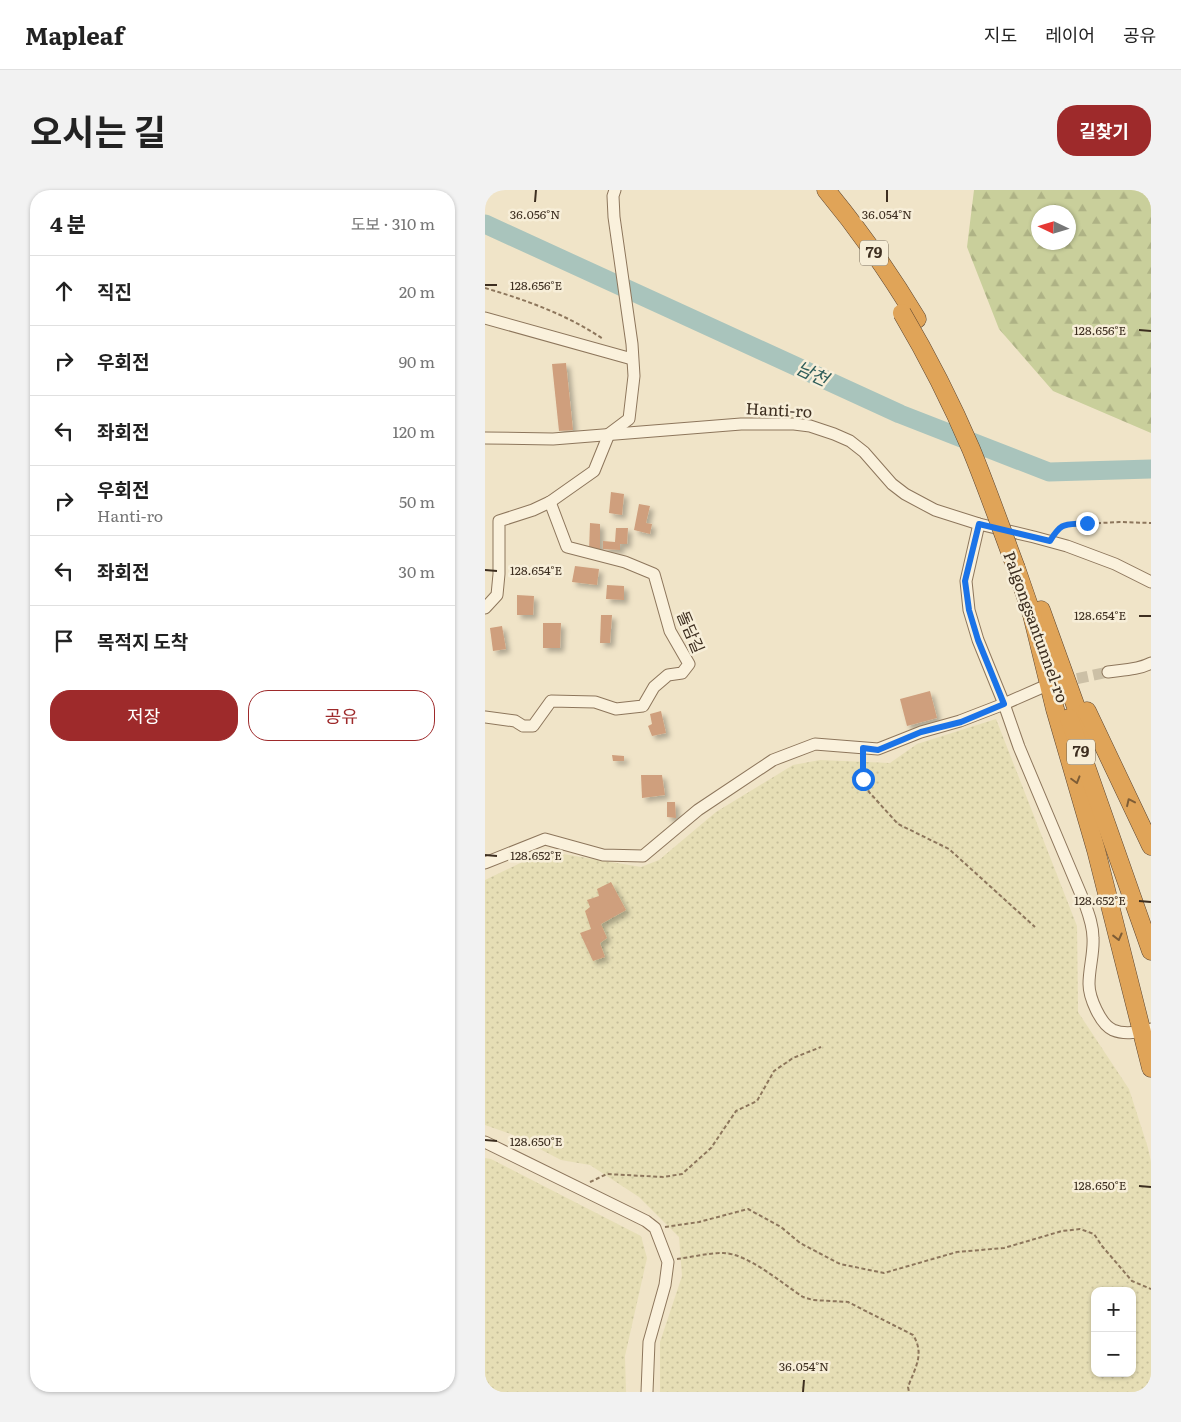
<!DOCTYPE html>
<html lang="ko">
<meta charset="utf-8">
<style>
body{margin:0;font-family:Literata,"Noto Sans KR",serif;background:#f2f2f2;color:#222}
.controls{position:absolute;right:15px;bottom:15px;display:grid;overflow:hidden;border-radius:10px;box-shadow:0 1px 4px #0004}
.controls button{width:45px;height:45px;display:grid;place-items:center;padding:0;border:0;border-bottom:1px solid #e0e0e0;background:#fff;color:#222;font:25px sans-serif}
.compass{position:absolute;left:546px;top:15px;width:45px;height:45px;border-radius:50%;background:#fff;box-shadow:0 1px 4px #0004;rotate:274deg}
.stop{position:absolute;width:15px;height:15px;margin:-11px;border:4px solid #1a73e8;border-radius:50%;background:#fff}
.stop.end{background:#1a73e8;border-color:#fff;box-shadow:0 1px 5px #0008}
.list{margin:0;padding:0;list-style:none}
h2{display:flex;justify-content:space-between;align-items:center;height:65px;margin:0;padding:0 20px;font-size:21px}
h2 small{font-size:16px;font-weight:400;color:#767676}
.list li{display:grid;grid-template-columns:32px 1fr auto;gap:15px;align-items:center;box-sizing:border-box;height:70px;padding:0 20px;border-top:1px solid #e0e0e0}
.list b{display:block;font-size:19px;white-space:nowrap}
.list p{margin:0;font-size:16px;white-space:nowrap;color:#767676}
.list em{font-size:16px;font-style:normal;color:#767676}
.actions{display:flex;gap:10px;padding:15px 20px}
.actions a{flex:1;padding:11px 0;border:1px solid #9e2a2b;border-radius:20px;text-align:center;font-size:18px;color:#9e2a2b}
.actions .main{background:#9e2a2b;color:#fff}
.icon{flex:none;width:28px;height:28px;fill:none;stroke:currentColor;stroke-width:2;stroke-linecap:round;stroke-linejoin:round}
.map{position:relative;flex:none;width:666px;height:1202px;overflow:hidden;border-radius:20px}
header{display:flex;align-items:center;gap:30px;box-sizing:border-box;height:70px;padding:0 25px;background:#fff;border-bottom:1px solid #e0e0e0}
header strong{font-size:24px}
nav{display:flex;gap:28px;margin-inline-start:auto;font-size:18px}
.intro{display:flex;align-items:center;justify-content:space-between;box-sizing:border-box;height:120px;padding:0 30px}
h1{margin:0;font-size:35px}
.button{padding:12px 22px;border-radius:20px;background:#9e2a2b;color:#fff;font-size:18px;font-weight:700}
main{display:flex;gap:30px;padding:0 30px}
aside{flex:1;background:#fff;border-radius:20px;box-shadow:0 1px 4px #0004}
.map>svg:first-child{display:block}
</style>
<header>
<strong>Mapleaf</strong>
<nav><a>지도</a><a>레이어</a><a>공유</a></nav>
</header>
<div class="intro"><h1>오시는 길</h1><a class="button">길찾기</a></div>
<main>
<aside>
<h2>4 분<small>도보 · 310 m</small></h2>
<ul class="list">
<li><svg class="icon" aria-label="ahead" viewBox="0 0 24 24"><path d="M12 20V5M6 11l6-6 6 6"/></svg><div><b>직진</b></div><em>20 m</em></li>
<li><svg class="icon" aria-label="right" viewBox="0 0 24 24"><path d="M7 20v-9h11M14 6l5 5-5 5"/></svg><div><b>우회전</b></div><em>90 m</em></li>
<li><svg class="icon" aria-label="left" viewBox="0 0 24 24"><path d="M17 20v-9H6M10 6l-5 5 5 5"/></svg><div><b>좌회전</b></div><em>120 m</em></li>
<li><svg class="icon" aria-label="right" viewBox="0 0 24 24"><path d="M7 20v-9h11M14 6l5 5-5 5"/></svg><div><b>우회전</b><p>Hanti-ro</p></div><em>50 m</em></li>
<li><svg class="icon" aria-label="left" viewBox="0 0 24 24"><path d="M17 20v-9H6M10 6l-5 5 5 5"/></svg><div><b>좌회전</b></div><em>30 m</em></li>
<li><svg class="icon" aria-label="arrive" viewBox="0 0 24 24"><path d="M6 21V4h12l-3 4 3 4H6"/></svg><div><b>목적지 도착</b></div></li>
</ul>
<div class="actions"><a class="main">저장</a><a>공유</a></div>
</aside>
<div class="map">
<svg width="666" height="1202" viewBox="0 0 666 1202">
<defs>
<pattern id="farmland-dots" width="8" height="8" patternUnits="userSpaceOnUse" patternTransform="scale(1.25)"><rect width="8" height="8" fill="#e6deb5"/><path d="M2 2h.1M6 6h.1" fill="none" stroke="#c6bf9b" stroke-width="1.8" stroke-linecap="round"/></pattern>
<pattern id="forest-firs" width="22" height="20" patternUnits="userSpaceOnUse" patternTransform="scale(1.25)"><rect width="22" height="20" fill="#c9cf9b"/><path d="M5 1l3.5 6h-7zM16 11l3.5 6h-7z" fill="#aeb285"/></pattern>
<filter id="shadow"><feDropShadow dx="4" dy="4" stdDeviation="2.5" flood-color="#0004"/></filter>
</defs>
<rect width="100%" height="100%" fill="#f0e4c8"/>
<g fill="url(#farmland-dots)" fill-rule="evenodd">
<path d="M511,529L592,736L593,822L644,899L663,958L666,972V1202H175V1152L197,1086L194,1047L154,1007L105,975L76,970L26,944L0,935V690L60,661L156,677L174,670L231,622L308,575L335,570L405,573L432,554ZM610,1101H647V1183H610Z"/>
<polygon points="0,968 6,969 156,1046 162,1068 140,1166 141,1202 0,1202"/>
</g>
<path fill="url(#forest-firs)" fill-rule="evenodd" d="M489,0H666V243L568,201L514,139L482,57ZM554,22H584V52H554Z"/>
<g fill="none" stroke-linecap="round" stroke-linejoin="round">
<polyline stroke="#a9c4bc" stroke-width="19" points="0,34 415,224 564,282 666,279"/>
</g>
<g fill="#cf9f7d" filter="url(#shadow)">
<polygon points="81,173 88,240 74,241 67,174"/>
<polygon points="126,302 139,304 137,325 124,323"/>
<polygon points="154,314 165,316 161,333 167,334 165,344 149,340"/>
<polygon points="105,333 115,334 115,361 104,361"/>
<polygon points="131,338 143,338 142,354 135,354 135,360 118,359 118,351 130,352"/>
<polygon points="90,376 114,379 112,395 87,392"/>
<polygon points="122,395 139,396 139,410 121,409"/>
<polygon points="32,405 49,406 48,425 32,425"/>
<polygon points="116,425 127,425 125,453 115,453"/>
<polygon points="58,433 76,433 75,458 58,458"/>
<polygon points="17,436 21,459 8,461 5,438"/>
<polygon points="445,501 452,528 422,536 415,509"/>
<polygon points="176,521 181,543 167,546 163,536 167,534 165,524"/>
<polygon points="127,565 139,566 139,571 128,571"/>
<polygon points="156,585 177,585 180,605 157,608"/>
<polygon points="182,612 190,612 191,628 182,627"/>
<polygon points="126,692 141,720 116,734 122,748 115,753 120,767 108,771 95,743 106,739 100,721 105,717 102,710 114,706 112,699"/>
</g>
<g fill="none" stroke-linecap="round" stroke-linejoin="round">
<polyline stroke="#ccc0a6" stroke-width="11" stroke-dasharray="11 5.5" stroke-linecap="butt" points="576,492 623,482"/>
<defs>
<g id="minor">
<polyline points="0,128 147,169"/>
<polyline points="0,248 68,249 256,234 309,234 325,236 349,244 365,251 379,262 407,294 420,304 450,320 494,334 549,347 582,356 630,374 666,392"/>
<path d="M494,334L481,391L484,420L493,450L519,514L534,557L600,714C604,725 608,736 608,748C609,763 604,778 604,794C604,807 615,834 628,840C640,845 654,842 666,839"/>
<polyline points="0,418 12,405 14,384 14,331 48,320 65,312 109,281 124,244 144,229 149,186 147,154 129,27 128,6 130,0"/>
<path d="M623,482C637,480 653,480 666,473"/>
<polyline points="0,527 30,531 38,536 48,536 66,511 110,512 131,519 158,516 169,497 183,485 197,483 204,474 185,441 169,384 140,372 82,357 65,312"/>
<polyline points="0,673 60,649 118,665 158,666 213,620 288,570 330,554 393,559 436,542 475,531 519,514 560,496"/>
<polyline points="0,952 161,1031 170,1038 183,1072 180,1095 164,1152 162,1202"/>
</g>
<g id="highway">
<path d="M341,0C375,41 405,84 432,129"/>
<polyline points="531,378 551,436"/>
<polyline points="556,420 600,542"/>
<polyline points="547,425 570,519 611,660 666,878"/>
<polyline points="602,521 666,656"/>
<polyline points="584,528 666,761"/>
</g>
</defs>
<use href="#minor" stroke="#8d765c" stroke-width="13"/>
<use href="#highway" stroke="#5b4430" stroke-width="19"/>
<g stroke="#8d765c" stroke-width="2" stroke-dasharray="4 2.5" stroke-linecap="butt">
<path d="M0,98C41,110 83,125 118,149"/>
<polyline points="570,343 573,338 580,335 634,332 666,333"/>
<polyline points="378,569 378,589 384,602 413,634 464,659 550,737"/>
<polyline points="105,992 122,984 178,987 197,984 226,958 251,921 272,911 289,881 308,868 336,857"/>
<polyline points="180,1037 214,1032 263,1019 296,1037 315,1053 355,1074 399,1083 472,1062 519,1058 577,1041 595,1039 609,1044 617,1056 647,1091 666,1099"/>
<path d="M192,1069C207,1067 223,1063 238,1063C262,1063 298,1094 318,1107L328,1110L363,1112L428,1145C440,1164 430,1178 423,1197L424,1202"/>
</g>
<use href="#minor" stroke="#faf1dc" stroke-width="11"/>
<use href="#highway" stroke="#e0a458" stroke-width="18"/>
<defs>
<path id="highway-bridge" d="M417,123C443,167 466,212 486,259C502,298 516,338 531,378"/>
</defs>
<use href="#highway-bridge" stroke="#5b4430" stroke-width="19" stroke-linecap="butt"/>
<use href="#highway-bridge" stroke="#e0a458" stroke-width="18"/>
</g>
<defs><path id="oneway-chevron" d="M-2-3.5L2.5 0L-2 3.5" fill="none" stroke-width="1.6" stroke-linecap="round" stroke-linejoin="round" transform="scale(1.25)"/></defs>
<g stroke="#7e5d36">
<use href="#oneway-chevron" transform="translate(591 590) rotate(74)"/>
<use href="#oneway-chevron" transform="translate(645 612) rotate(-115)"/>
<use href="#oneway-chevron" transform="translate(633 747) rotate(76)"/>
</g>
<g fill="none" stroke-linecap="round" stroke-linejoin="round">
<path stroke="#1a73e8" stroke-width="6" d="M378,589V558L393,560L436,542L476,532L519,514L493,450L484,420L480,391L494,334L565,351C577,331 580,335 602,333"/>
</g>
<path fill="none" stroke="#3d2e20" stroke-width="2" d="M50,12L51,0M402,12V0M0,95H12M654,140L666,141M0,380L12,381M654,426H666M0,665L12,666M654,711L666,712M0,950L12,951M654,996L666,997M318,1202L319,1190"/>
<g text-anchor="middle" stroke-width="5" stroke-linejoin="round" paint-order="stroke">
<g fill="#f7eed8" stroke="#756857" stroke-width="1">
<rect x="375" y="50.5" width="28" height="25" rx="4"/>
<rect x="582" y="549.5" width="28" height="25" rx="4"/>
</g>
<g font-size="15" font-weight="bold" fill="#3d2e20">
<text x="389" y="68">79</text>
<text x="596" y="567">79</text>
</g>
<g font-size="16" fill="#3d2e20" stroke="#f7eed8">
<text transform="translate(294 220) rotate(3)" y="6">Hanti-ro</text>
<text transform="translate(551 437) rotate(70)" y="6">Palgongsantunnel-ro</text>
<text transform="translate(206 442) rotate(67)" y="6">돌담길</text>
</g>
<g font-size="18" font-style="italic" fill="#2f5d5a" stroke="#f7eed8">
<text transform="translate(327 184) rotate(25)" y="6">남천</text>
</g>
</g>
<g font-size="12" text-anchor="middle" fill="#3d2e20" stroke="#f7eed8" stroke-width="5" stroke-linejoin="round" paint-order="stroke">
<text x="50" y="29">36.056°N</text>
<text x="402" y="29">36.054°N</text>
<text x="51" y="100">128.656°E</text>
<text x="615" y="145">128.656°E</text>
<text x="51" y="385">128.654°E</text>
<text x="615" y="430">128.654°E</text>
<text x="51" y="670">128.652°E</text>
<text x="615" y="715">128.652°E</text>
<text x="51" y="956">128.650°E</text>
<text x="615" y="1000">128.650°E</text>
<text x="319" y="1181">36.054°N</text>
</g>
</svg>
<div class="controls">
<button>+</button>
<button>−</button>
</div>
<svg class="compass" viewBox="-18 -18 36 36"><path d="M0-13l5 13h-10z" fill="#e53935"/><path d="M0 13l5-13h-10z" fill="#767676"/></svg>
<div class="stop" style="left:378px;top:589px"></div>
<div class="stop end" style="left:602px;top:333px"></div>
</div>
</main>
